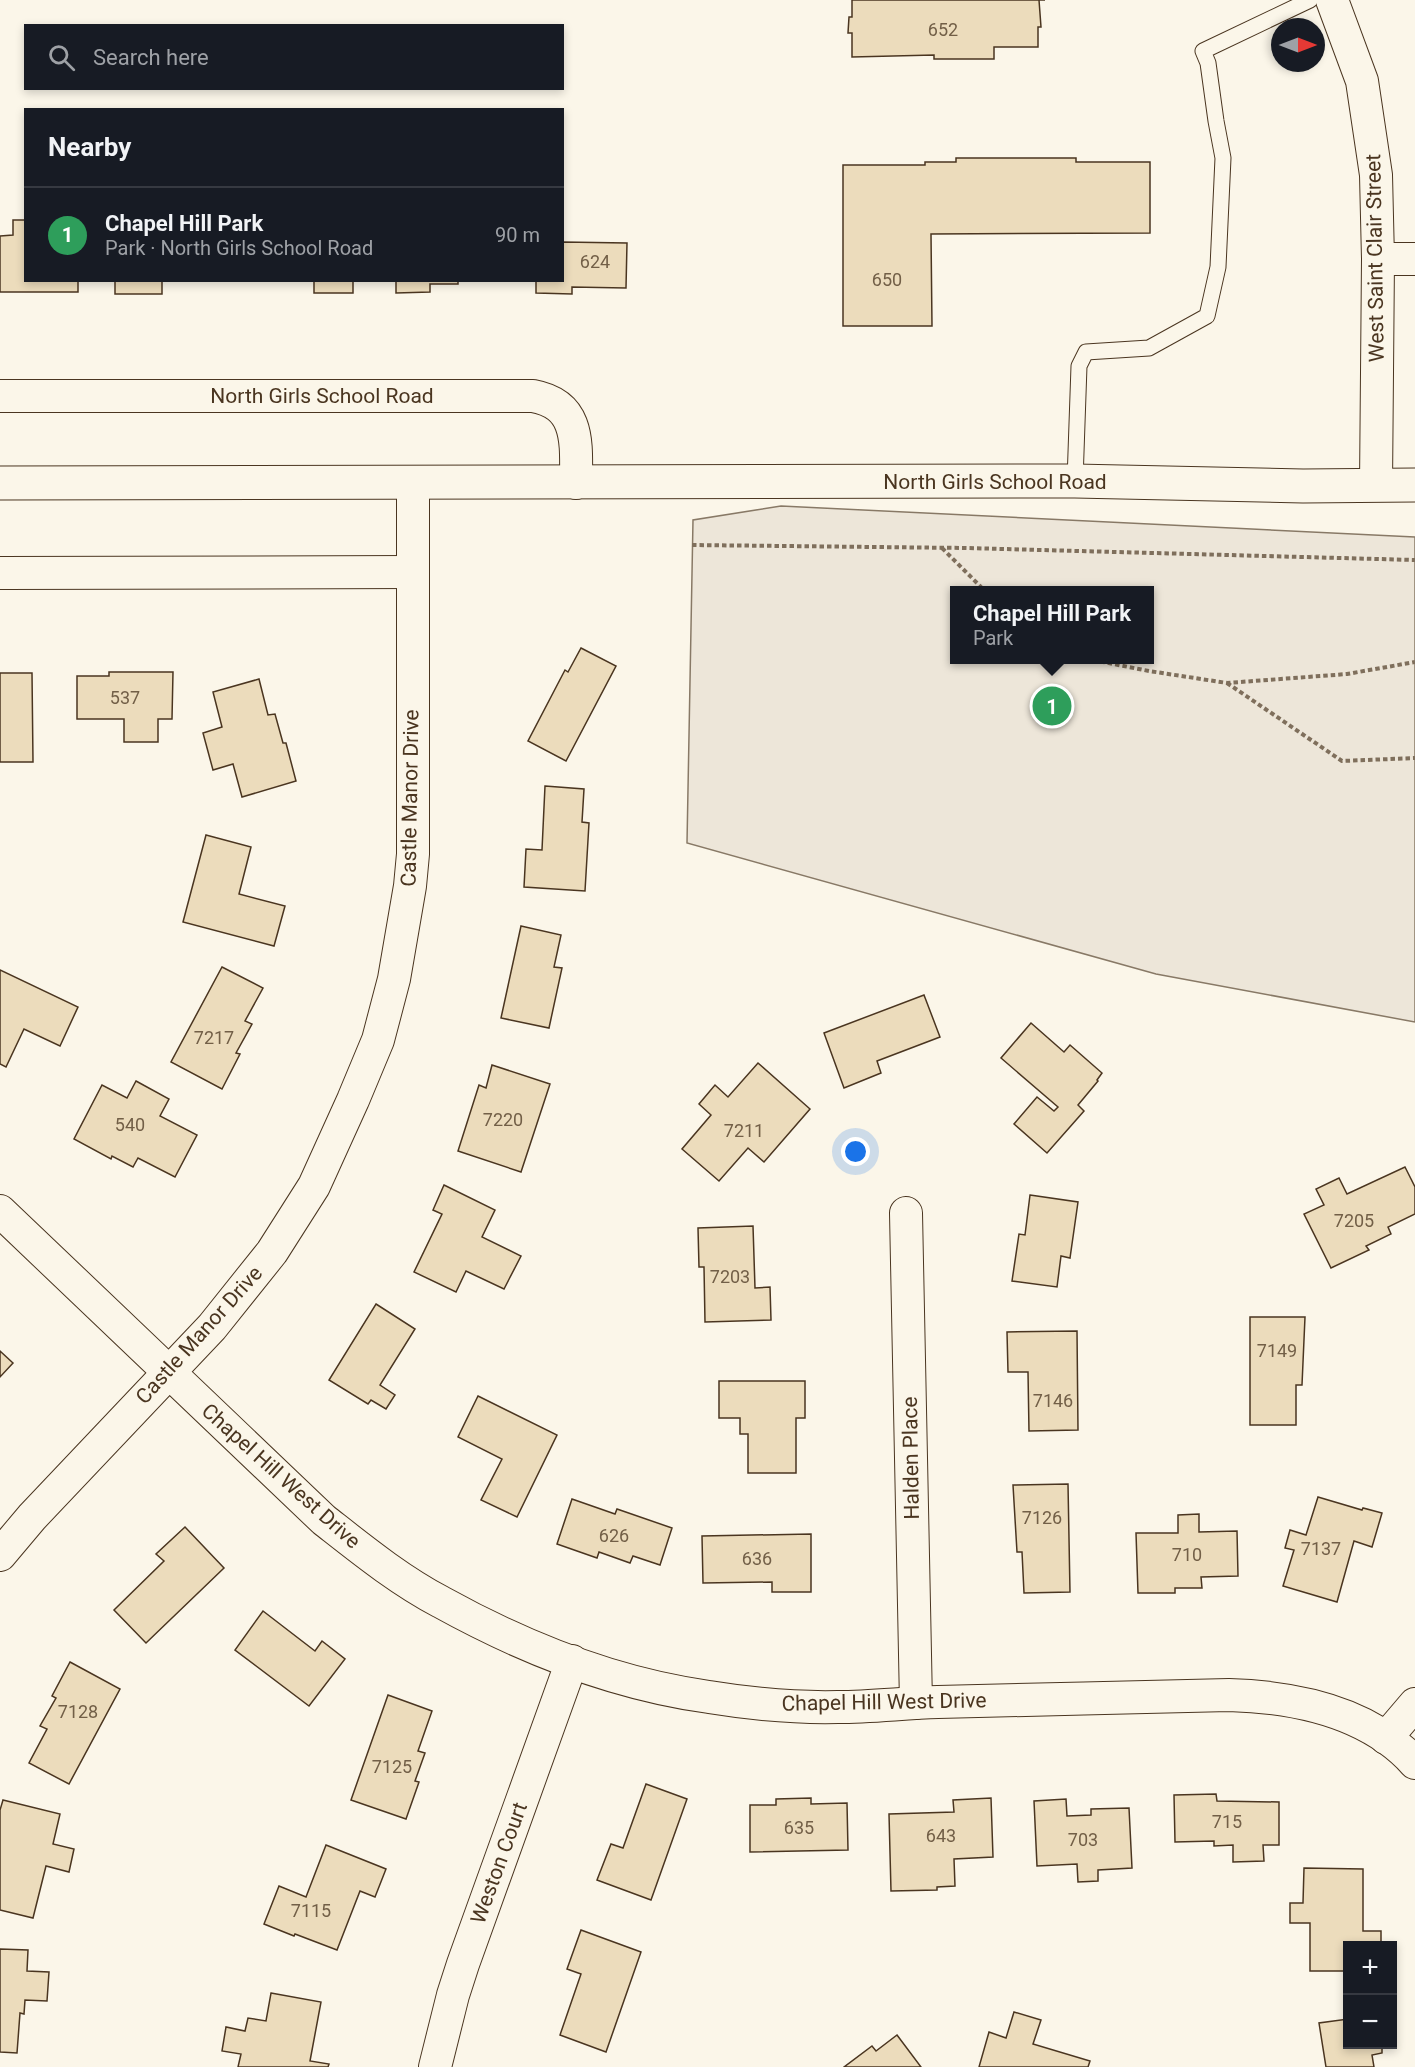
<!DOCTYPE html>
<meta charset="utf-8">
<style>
body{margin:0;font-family:Roboto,sans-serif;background:#20242c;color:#f1f3f6}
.controls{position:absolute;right:18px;bottom:18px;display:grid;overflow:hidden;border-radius:0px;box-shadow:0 3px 9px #0003}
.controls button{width:54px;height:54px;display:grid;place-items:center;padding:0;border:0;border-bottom:2px solid #363941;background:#171b24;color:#f1f3f6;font:30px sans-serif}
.compass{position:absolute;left:1271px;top:18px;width:54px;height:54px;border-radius:50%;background:#171b24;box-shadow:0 3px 9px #0003;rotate:90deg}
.you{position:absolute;left:856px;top:1152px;width:21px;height:21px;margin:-15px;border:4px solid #fff;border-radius:50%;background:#1a73e8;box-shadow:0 0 0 9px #1a73e833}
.badge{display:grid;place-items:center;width:39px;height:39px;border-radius:50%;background:#c62828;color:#fff;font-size:20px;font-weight:700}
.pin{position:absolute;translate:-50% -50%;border:3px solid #fff;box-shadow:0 2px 6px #0006}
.popup{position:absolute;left:950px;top:586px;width:204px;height:78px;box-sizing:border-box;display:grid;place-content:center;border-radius:0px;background:#171b24;filter:drop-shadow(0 2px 4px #0005);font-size:20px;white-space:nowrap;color:#9ea1a6}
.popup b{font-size:22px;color:#f1f3f6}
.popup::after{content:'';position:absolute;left:50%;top:100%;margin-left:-12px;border:12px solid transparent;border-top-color:#171b24}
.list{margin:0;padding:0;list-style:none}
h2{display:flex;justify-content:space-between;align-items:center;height:78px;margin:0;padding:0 24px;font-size:26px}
h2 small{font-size:20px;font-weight:400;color:#9ea1a6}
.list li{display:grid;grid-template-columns:39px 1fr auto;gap:18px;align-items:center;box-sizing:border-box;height:96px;padding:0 24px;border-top:2px solid #363941}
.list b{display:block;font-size:22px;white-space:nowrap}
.list p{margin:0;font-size:20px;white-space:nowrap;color:#9ea1a6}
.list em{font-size:20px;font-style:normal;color:#9ea1a6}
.icon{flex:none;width:33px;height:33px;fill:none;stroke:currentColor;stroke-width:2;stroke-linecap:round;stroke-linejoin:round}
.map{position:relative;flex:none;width:1415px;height:2067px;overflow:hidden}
.search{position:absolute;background:#171b24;box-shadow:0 3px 9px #0003;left:24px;top:24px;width:540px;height:66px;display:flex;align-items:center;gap:15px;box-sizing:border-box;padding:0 21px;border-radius:0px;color:#9ea1a6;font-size:22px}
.panel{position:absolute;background:#171b24;box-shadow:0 3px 9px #0003;left:24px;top:108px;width:540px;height:174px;border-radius:0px}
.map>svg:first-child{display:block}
</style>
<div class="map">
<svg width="1415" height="2067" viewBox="0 0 1415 2067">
<rect width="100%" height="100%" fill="#fbf6e9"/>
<path fill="#ede6d9" stroke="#887966" stroke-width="1.5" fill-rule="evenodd" d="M781,506L1415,537V1022L1156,974L687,843L693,520ZM954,590H1150V660H954Z"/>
<g fill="#ecdcbc" stroke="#4a3520" stroke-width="1.5">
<polygon points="852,0 1045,0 1039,0 1041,27 1038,27 1038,47 994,47 994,59 934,59 934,55 852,57 852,33 848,33 849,17 852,17"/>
<polygon points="956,158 1076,158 1076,162 1150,162 1150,233 931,234 932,326 843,326 843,165 925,165 925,162 956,162"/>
<polygon points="13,220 26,220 26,280 78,280 78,292 0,292 0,236 13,235"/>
<polygon points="562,242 627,243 626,288 572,287 572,294 536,293 536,280 562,280"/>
<rect x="115" y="280" width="47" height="14"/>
<rect x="314" y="280" width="39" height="13"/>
<polygon points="396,280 458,280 458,284 430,284 430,292 396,293"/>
<polygon points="581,648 616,666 566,761 528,741 565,670 568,672"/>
<polygon points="109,672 173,672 172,719 158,719 158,742 124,742 124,719 77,719 77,676 109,676"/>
<polygon points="0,673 32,673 33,762 0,762"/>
<polygon points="259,679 268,715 275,714 283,743 286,743 296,781 242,797 233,764 213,770 203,733 222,727 213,692"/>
<polygon points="545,786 584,789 582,822 589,823 585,891 524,887 526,849 542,850"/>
<polygon points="206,835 251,847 239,894 285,906 274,946 183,922"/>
<polygon points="521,926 561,935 554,967 562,968 549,1028 501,1018"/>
<polygon points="222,967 263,988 245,1021 252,1024 236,1053 240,1054 222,1089 171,1062"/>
<polygon points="0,970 78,1007 60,1046 24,1029 6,1067 0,1064"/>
<polygon points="924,995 940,1037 877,1061 881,1073 844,1088 824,1033"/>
<polygon points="1031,1023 1064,1052 1070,1045 1102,1073 1097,1080 1098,1081 1078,1105 1084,1111 1047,1153 1014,1124 1037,1097 1054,1111 1058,1107 1001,1058"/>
<polygon points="758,1063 810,1109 764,1162 748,1148 719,1181 682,1149 711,1115 699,1104 715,1085 728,1097"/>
<polygon points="492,1065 550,1084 521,1172 458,1151 479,1085 486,1088"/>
<polygon points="136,1081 169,1099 160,1116 197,1135 175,1177 138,1158 133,1167 112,1156 111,1159 74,1139 102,1085 127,1098"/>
<polygon points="1405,1167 1415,1187 1415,1214 1388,1227 1391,1234 1366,1246 1369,1250 1331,1268 1304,1214 1324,1205 1316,1189 1339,1178 1347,1194"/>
<polygon points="444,1185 495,1210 482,1237 521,1256 504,1289 466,1271 456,1292 414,1272 442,1214 433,1210"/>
<polygon points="1030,1195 1078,1202 1070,1258 1061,1256 1057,1287 1012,1281 1019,1234 1025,1235"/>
<polygon points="753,1226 755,1288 770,1287 771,1320 705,1322 704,1267 699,1267 698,1228"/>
<polygon points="376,1304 415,1329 380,1385 395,1395 386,1409 371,1400 368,1404 329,1380"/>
<polygon points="1250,1317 1305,1317 1302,1385 1296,1385 1296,1425 1250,1425"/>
<polygon points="1077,1331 1078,1430 1029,1431 1028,1372 1008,1372 1007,1332"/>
<polygon points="0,1351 13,1363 0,1377"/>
<polygon points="719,1381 805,1381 805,1418 796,1418 796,1473 748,1473 748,1434 740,1434 740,1418 719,1418"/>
<polygon points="478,1396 557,1435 517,1517 481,1500 502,1459 458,1437"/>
<polygon points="1068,1484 1070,1592 1024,1593 1022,1552 1017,1552 1013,1485"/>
<polygon points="1318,1497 1362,1510 1363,1508 1382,1513 1372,1547 1354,1541 1337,1602 1283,1586 1294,1550 1285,1548 1290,1530 1306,1535"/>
<polygon points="572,1499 615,1514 617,1509 672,1528 660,1565 633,1556 630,1563 599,1552 597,1558 557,1544"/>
<polygon points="1199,1514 1199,1532 1237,1531 1238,1576 1201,1577 1202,1588 1175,1588 1175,1593 1138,1593 1136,1533 1178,1533 1178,1515"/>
<polygon points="185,1527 224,1568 146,1643 114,1610 164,1561 156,1554"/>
<polygon points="811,1534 811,1592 772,1592 772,1582 703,1583 702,1536"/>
<polygon points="263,1611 315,1651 322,1641 345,1659 309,1706 235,1650"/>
<polygon points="70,1662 120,1689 69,1784 29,1763 47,1729 40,1726 56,1698 52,1696"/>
<polygon points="388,1695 432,1711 418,1751 425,1753 415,1781 419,1782 406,1819 351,1800"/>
<polygon points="646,1784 687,1799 651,1900 597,1880 611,1844 623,1848"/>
<polygon points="1216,1794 1217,1801 1279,1802 1279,1845 1263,1845 1264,1861 1233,1862 1233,1845 1214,1846 1214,1841 1175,1842 1174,1795"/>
<polygon points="811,1798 811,1804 847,1803 848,1850 750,1852 750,1805 776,1805 776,1799"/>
<polygon points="991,1798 993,1857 954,1859 955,1886 937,1887 937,1890 891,1891 889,1814 954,1812 953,1800"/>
<polygon points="1066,1799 1067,1816 1091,1815 1091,1809 1129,1808 1132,1868 1098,1870 1098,1881 1078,1882 1077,1864 1037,1866 1034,1801"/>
<polygon points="3,1800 60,1814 53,1844 74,1849 69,1872 46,1866 33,1918 0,1910 0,1810"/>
<polygon points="326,1845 386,1869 375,1897 360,1891 337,1950 295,1934 294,1936 264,1924 279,1886 306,1897"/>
<polygon points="1304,1868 1363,1869 1363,1931 1381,1931 1381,1946 1348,1946 1348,1971 1310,1971 1310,1923 1290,1923 1290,1903 1303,1903"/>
<polygon points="581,1930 641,1952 606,2052 560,2035 581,1974 567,1969"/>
<polygon points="0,1949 28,1950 27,1971 49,1972 47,2001 25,2000 24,2014 20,2013 17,2053 0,2052"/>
<polygon points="271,1993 321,2002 310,2061 329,2064 328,2067 238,2067 241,2054 222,2051 226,2027 245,2031 248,2018 266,2021"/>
<polygon points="1014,2012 1041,2020 1033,2044 1090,2061 1088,2067 979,2067 989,2032 1006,2038"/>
<polygon points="1348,2019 1348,2044 1389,2044 1382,2047 1382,2053 1372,2055 1374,2067 1326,2067 1319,2023"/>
<polygon points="897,2035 921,2067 844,2067 872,2046 876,2051"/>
</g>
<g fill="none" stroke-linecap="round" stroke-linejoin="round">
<defs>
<polyline id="lane" points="1075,481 1079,366 1086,352 1149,348 1207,316 1218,267 1223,158 1216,121 1208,63 1203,51 1310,0"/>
<g id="street">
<polyline points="1332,0 1362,81 1376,175 1378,259 1376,485"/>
<polyline points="1378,259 1415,259"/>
<path d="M0,396H533C581,405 576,444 576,483"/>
<polyline points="0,573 412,572"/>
<path d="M0,1211L324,1520C361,1549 399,1580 441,1602C524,1648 615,1684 709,1697C752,1704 795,1708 838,1707C871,1707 904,1703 938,1702C1035,1700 1132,1697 1229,1695C1295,1697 1369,1712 1415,1763"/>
<polyline points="906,1213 916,1703"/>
<polyline points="0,1555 32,1517 212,1327 272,1252 314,1186 353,1100 378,1040 394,979 410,886 413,854 413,482"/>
<polyline points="1386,1738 1415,1704"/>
<polyline points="435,2067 453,1995 463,1964 572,1661"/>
</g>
<polyline id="secondary" points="0,483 1075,481 1303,486 1415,485"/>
</defs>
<use href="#lane" stroke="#4a3520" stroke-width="17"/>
<use href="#street" stroke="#4a3520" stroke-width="34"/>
<use href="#secondary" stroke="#4a3520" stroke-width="35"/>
<g stroke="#7f6f5c" stroke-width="4" stroke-dasharray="4.5 3" stroke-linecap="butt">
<polyline points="692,545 966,548 1415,560"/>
<polyline points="942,548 984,590"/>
<polyline points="1093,660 1149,671 1227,683 1347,674 1415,662"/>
<polyline points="1227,683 1342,761 1415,758"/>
</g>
<use href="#lane" stroke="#fbf6e9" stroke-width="15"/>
<use href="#street" stroke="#fbf6e9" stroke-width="32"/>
<use href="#secondary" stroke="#fbf6e9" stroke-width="33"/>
</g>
<g text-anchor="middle" stroke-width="4.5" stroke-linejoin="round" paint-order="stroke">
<g font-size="18" fill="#725f47">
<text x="943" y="36">652</text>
<text x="595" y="268">624</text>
<text x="887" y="286">650</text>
<text x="125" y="704">537</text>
<text x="214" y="1044">7217</text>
<text x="503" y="1126">7220</text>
<text x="130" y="1131">540</text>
<text x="744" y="1137">7211</text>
<text x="1354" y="1227">7205</text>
<text x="730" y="1283">7203</text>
<text x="1277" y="1357">7149</text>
<text x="1053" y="1407">7146</text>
<text x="1042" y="1524">7126</text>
<text x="614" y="1542">626</text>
<text x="1321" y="1555">7137</text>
<text x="1187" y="1561">710</text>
<text x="757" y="1565">636</text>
<text x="78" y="1718">7128</text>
<text x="392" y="1773">7125</text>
<text x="1227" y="1828">715</text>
<text x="799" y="1834">635</text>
<text x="941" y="1842">643</text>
<text x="1083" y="1846">703</text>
<text x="311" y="1917">7115</text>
</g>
<g font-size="21" fill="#4a3520" stroke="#fbf6e9">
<text transform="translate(1375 258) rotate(-91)" y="7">West Saint Clair Street</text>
<text x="322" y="403">North Girls School Road</text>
<text x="995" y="489">North Girls School Road</text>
<text transform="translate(410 798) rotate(-89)" y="7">Castle Manor Drive</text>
<text transform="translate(199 1335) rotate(-48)" y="7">Castle Manor Drive</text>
<text transform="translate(911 1458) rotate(-91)" y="7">Halden Place</text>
<text transform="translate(281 1476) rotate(42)" y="7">Chapel Hill West Drive</text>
<text transform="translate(884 1702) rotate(-1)" y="7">Chapel Hill West Drive</text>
<text transform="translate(499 1863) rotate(-70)" y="7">Weston Court</text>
</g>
</g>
</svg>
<div class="controls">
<button>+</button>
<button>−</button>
</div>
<svg class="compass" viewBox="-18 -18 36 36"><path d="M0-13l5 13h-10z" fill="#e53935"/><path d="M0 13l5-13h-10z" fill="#9ea1a6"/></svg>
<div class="you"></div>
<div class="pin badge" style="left:1052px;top:706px;background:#2e9e5b">1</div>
<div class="popup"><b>Chapel Hill Park</b>Park</div>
<div class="search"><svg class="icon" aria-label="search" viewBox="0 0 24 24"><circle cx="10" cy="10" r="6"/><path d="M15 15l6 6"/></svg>Search here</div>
<section class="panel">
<h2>Nearby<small></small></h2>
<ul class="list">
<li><span class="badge" style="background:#2e9e5b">1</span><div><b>Chapel Hill Park</b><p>Park · North Girls School Road</p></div><em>90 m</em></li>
</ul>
</section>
</div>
